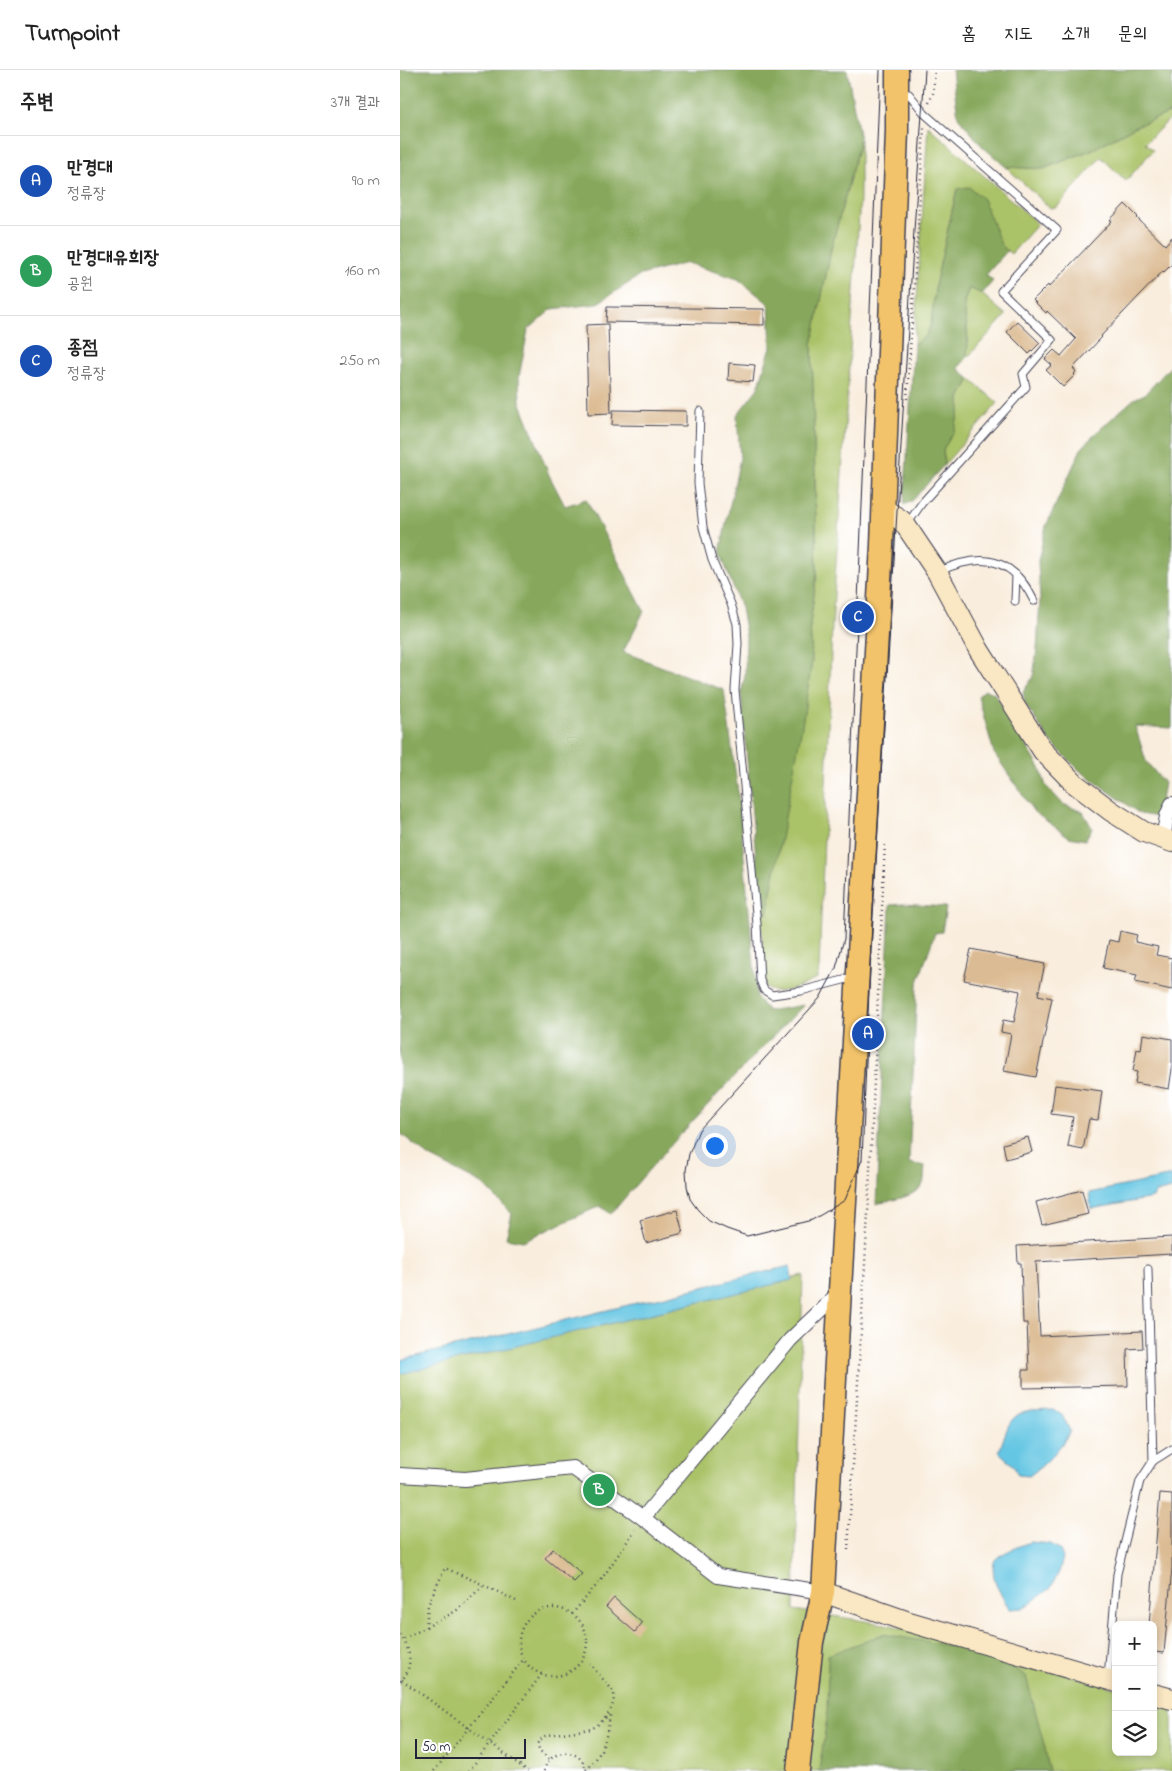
<!DOCTYPE html>
<html lang="ko">
<meta charset="utf-8">
<style>
body{margin:0;font-family:"Indie Flower","Poor Story",sans-serif;background:#f2f2f2;color:#222}
.controls{position:absolute;right:15px;bottom:15px;display:grid;overflow:hidden;border-radius:8px;box-shadow:0 2px 8px #0003}
.controls button{width:45px;height:45px;display:grid;place-items:center;padding:0;border:0;border-bottom:1px solid #e0e0e0;background:#fff;color:#222;font:25px sans-serif}
.scale{position:absolute;left:15px;bottom:12px;width:111px;box-sizing:border-box;padding-left:5px;border:2px solid #22223b;border-top:0;font-size:14px;line-height:18px;white-space:nowrap;color:#22223b;-webkit-text-stroke:4px #fff;paint-order:stroke}
.you{position:absolute;left:314px;top:1075px;width:18px;height:18px;margin:-12px;border:4px solid #fff;border-radius:50%;background:#1a73e8;box-shadow:0 0 0 8px #1a73e833}
.badge{display:grid;place-items:center;width:32px;height:32px;border-radius:50%;background:#db2777;color:#fff;font-size:16px;font-weight:700}
.pin{position:absolute;translate:-50% -50%;border:2px solid #fff;box-shadow:0 1px 5px #0006}
.list{margin:0;padding:0;list-style:none}
h2{display:flex;justify-content:space-between;align-items:center;height:65px;margin:0;padding:0 20px;font-size:21px}
h2 small{font-size:16px;font-weight:400;color:#767676}
.list li{display:grid;grid-template-columns:32px 1fr auto;gap:15px;align-items:center;box-sizing:border-box;height:90px;padding:0 20px;border-top:1px solid #e0e0e0}
.list b{display:block;font-size:19px;white-space:nowrap}
.list p{margin:0;font-size:16px;white-space:nowrap;color:#767676}
.list em{font-size:16px;font-style:normal;color:#767676}
.icon{flex:none;width:28px;height:28px;fill:none;stroke:currentColor;stroke-width:2;stroke-linecap:round;stroke-linejoin:round}
.map{position:relative;flex:none;width:772px;height:1701px;overflow:hidden}
header{display:flex;align-items:center;gap:30px;box-sizing:border-box;height:70px;padding:0 25px;background:#fff;border-bottom:1px solid #e0e0e0}
header strong{font-size:24px}
nav{display:flex;gap:28px;margin-inline-start:auto;font-size:18px}
main{display:flex}
aside{flex:1;background:#fff}
.map>svg:first-child{display:block}
</style>
<header>
<strong>Turnpoint</strong>
<nav><a>홈</a><a>지도</a><a>소개</a><a>문의</a></nav>
</header>
<main>
<aside>
<h2>주변<small>3개 결과</small></h2>
<ul class="list">
<li><span class="badge" style="background:#1a4fb4">A</span><div><b>만경대</b><p>정류장</p></div><em>90 m</em></li>
<li><span class="badge" style="background:#2e9e5b">B</span><div><b>만경대유희장</b><p>공원</p></div><em>160 m</em></li>
<li><span class="badge" style="background:#1a4fb4">C</span><div><b>종점</b><p>정류장</p></div><em>250 m</em></li>
</ul>
</aside>
<div class="map">
<svg width="772" height="1701" viewBox="0 0 772 1701">
<rect width="100%" height="100%" fill="#fff"/>
<filter id="ink" filterUnits="userSpaceOnUse"><feTurbulence type="fractalNoise" baseFrequency=".02" numOctaves="2"/><feDisplacementMap in="SourceGraphic" scale="10" xChannelSelector="R" yChannelSelector="G"/><feConvolveMatrix kernelMatrix="1 2 1 2 8 2 1 2 1" color-interpolation-filters="sRGB"/></filter>
<filter id="wash" filterUnits="userSpaceOnUse"><feTurbulence type="fractalNoise" baseFrequency=".0096" numOctaves="4" result="noise"/><feDisplacementMap in="SourceGraphic" scale="20" xChannelSelector="R" yChannelSelector="G"/><feGaussianBlur stdDeviation="1.12" result="paint"/><feColorMatrix in="noise" values="0 0 0 0 0 0 0 0 0 0 0 0 0 0 0 0 0 1.4 0 .05"/><feComposite in="paint" operator="in"/></filter>
<g filter="url(#wash)">
<rect width="100%" height="100%" fill="#f9eede"/>
<g fill="#aac267" stroke="#667251">
<polygon points="772,42 772,47 745,73 753,80 726,111 701,87 657,137 650,138 606,97 643,99 691,80 736,56"/>
<polygon points="528,56 636,152 637,155 611,184 601,175 557,119 536,212 531,254 526,266 514,274"/>
<path d="M460,70V128L432,556L419,900L417,908C408,914 384,924 372,921C369,920 367,918 365,917L363,908L361,843L366,844L412,591L410,554L417,503L412,275L432,175Z"/>
<polygon points="569,218 582,224 606,245 567,288 568,270 564,232"/>
<polygon points="570,309 598,333 544,395 543,379 554,362 560,339 560,328"/>
<polygon points="403,1205 394,1540 491,1555 716,1618 716,1682 753,1682 753,1628 772,1633 772,1701 0,1701 0,1300"/>
</g>
<g fill="#87a85c" stroke="#54654c">
<path d="M0,0H447L460,70L432,175L412,275L417,503L410,554L412,591L402,656L367,844L361,843L341,623L345,606L346,566L341,538L320,482L340,388L337,345L358,318L371,277L369,234L338,209L287,193L241,205L196,234L152,239L128,260L119,307L120,331L149,405L165,436L186,429L244,541L223,582L324,620L338,722L357,928L368,941L404,935C337,1003 272,1071 211,1144L200,1136L123,1171L106,1168L112,1144L82,1114L30,1087L0,1063Z"/>
<polygon points="552,0 772,0 772,42 736,56 691,80 643,99 606,97 582,76 558,47"/>
<polygon points="569,117 583,129 601,175 607,181 586,205 593,211 582,224 569,218 564,232 568,270 567,288 558,298 570,309 560,328 560,339 554,362 543,379 544,395 512,431 504,435 514,274 526,266 531,254 536,212 557,119"/>
<polygon points="772,295 772,658 735,656 746,691 764,713 758,747 740,744 679,700 650,671 625,634 623,622 633,607 637,579 640,529 638,491 646,456 681,379 701,358 734,329 745,324"/>
<polygon points="585,620 594,623 605,640 640,698 646,716 663,734 683,742 692,758 685,770 669,767 634,742 594,683 578,626"/>
<path d="M503,834L546,837L542,862L535,863L517,915L509,1093L525,1096C524,1102 525,1111 522,1116C515,1127 488,1131 476,1134L490,835Z"/>
<polygon points="483,1564 546,1575 598,1586 626,1606 645,1678 649,1701 419,1701 427,1648 428,1585"/>
</g>
<g fill="#65c6e3" stroke="#44748f">
<polygon points="772,1106 772,1119 755,1123 753,1128 691,1139 689,1123"/>
<polygon points="390,1196 392,1210 0,1304 0,1290"/>
<path d="M653,1340L662,1345L670,1361C661,1378 645,1395 629,1406L618,1405L614,1396L599,1382C612,1344 610,1341 653,1340Z"/>
<path d="M631,1472L651,1474L660,1480L663,1488L659,1502L650,1519L623,1538L610,1539C602,1528 588,1504 595,1490C599,1484 623,1474 631,1472Z"/>
</g>
<g id="blocks">
<g fill="#dbbb93">
<polygon points="725,134 738,147 737,148 765,175 772,167 772,194 764,202 763,201 701,266 702,267 673,298 676,302 674,304 675,305 663,317 646,300 652,295 645,289 654,280 661,286 676,269 647,241 646,243 633,230 648,215 649,217 712,151 710,150"/>
<polygon points="207,237 364,239 364,255 206,252"/>
<polygon points="617,251 640,273 629,284 607,262"/>
<polygon points="208,254 211,343 188,344 186,255"/>
<polygon points="329,293 355,295 353,312 328,310"/>
<polygon points="213,340 286,341 286,356 212,355"/>
<polygon points="720,861 737,865 735,872 758,877 756,885 772,888 772,920 735,912 737,905 703,898 709,870 718,872"/>
<polygon points="571,879 645,894 638,925 652,928 636,1007 604,1001 611,964 601,962 603,950 614,952 620,921 564,910"/>
<polygon points="743,964 772,969 772,999 769,1019 735,1013 737,1002 733,1001 737,979 741,980"/>
<polygon points="655,1015 702,1021 698,1050 689,1049 683,1080 668,1077 673,1047 651,1044"/>
<polygon points="628,1067 632,1082 606,1089 603,1074"/>
<polygon points="682,1120 688,1144 642,1155 636,1132"/>
<polygon points="277,1140 283,1163 246,1173 240,1150"/>
<polygon points="772,1167 772,1184 636,1192 640,1266 742,1261 743,1278 727,1279 728,1316 623,1318 623,1300 629,1300 627,1253 623,1253 621,1193 618,1193 617,1176"/>
<polygon points="760,1423 772,1424 772,1498 764,1583 753,1582 753,1555 749,1555"/>
<polygon points="153,1479 182,1504 174,1512 145,1488"/>
<polygon points="214,1528 242,1553 235,1562 206,1537"/>
</g>
</g>
</g>
<g filter="url(#ink)">
<use href="#blocks" fill-opacity="0" stroke="#424153" stroke-width="1"/>
<g fill="none" stroke-linecap="round" stroke-linejoin="round">
<defs>
<g id="lane">
<polyline points="300,341 298,413 303,457 312,490 331,534 337,554 338,574 335,620 357,854 360,910 364,920 372,925 401,921 455,907"/>
<polyline points="508,453 522,433 626,317 623,304 652,270 601,221 657,160 525,44 509,24"/>
<path d="M540,501C582,482 613,487 634,531"/>
<polyline points="615,531 616,505"/>
<polyline points="753,1391 772,1379"/>
<polyline points="708,1607 717,1504 740,1411 753,1391 748,1199"/>
</g>
<g id="street">
<polyline points="763,769 767,746 772,734"/>
<polyline points="0,1405 65,1409 173,1398 243,1448 390,1270 440,1222"/>
<polyline points="243,1448 318,1506 423,1522"/>
</g>
<g id="secondary">
<polyline points="484,439 501,450 506,456 537,502 579,580 643,681 674,713 711,741 744,762 772,772"/>
<polyline points="423,1522 506,1551 716,1612"/>
<polyline points="753,1624 772,1629"/>
</g>
<polyline id="primary" points="398,1701 412,1572 423,1522 482,475 497,61 497,0"/>
</defs>
<use href="#lane" stroke="#424153" stroke-width="9"/>
<use href="#street" stroke="#424153" stroke-width="16"/>
<use href="#secondary" stroke="#424153" stroke-width="22"/>
<use href="#primary" stroke="#424153" stroke-width="25"/>
<g stroke="#424153" stroke-width="2.5" stroke-dasharray="1 4" stroke-linecap="butt">
<polyline points="529,33 533,23 535,0"/>
<polyline points="507,329 524,58"/>
<polyline points="448,1480 468,1143 485,772"/>
<circle cx="153" cy="1572" r="34"/>
<polyline points="172,1544 201,1510 235,1460"/>
<polyline points="26,1557 28,1535 45,1498 84,1515 118,1532"/>
<path d="M0,1565C11,1579 14,1598 0,1612"/>
<polyline points="4,1569 56,1541 84,1515"/>
<polyline points="2,1610 128,1701"/>
<path d="M149,1689L139,1680L138,1673L143,1667L147,1665L191,1659C206,1651 215,1638 214,1622L190,1594"/>
<path d="M186,1700C205,1682 206,1667 211,1642"/>
<polyline points="34,1701 124,1589"/>
<polyline points="69,1701 142,1604"/>
<path d="M144,1701C149,1678 181,1676 186,1700"/>
</g>
<use href="#lane" stroke="#fff" stroke-width="7"/>
<use href="#street" stroke="#fff" stroke-width="14"/>
<use href="#secondary" stroke="#fae7c3" stroke-width="20"/>
<use href="#primary" stroke="#f2c36a" stroke-width="22"/>
<polyline stroke="#22223b" stroke-width="1" points="480,0 444,869 436,898 420,928 299,1060 289,1084 286,1100 287,1116 290,1129 298,1140 309,1151 327,1159 347,1166 412,1150 429,1140 445,1130 462,1090 471,872 514,160 525,0"/>
</g>
</g>
</svg>
<div class="controls">
<button>+</button>
<button>−</button>
<button><svg class="icon" aria-label="layers" viewBox="0 0 24 24"><path d="M12 4l9 5-9 5-9-5zM3 14l9 5 9-5"/></svg></button>
</div>
<div class="scale">50 m</div>
<div class="you"></div>
<div class="pin badge" style="left:468px;top:964px;background:#1a4fb4">A</div>
<div class="pin badge" style="left:199px;top:1420px;background:#2e9e5b">B</div>
<div class="pin badge" style="left:458px;top:547px;background:#1a4fb4">C</div>
</div>
</main>
